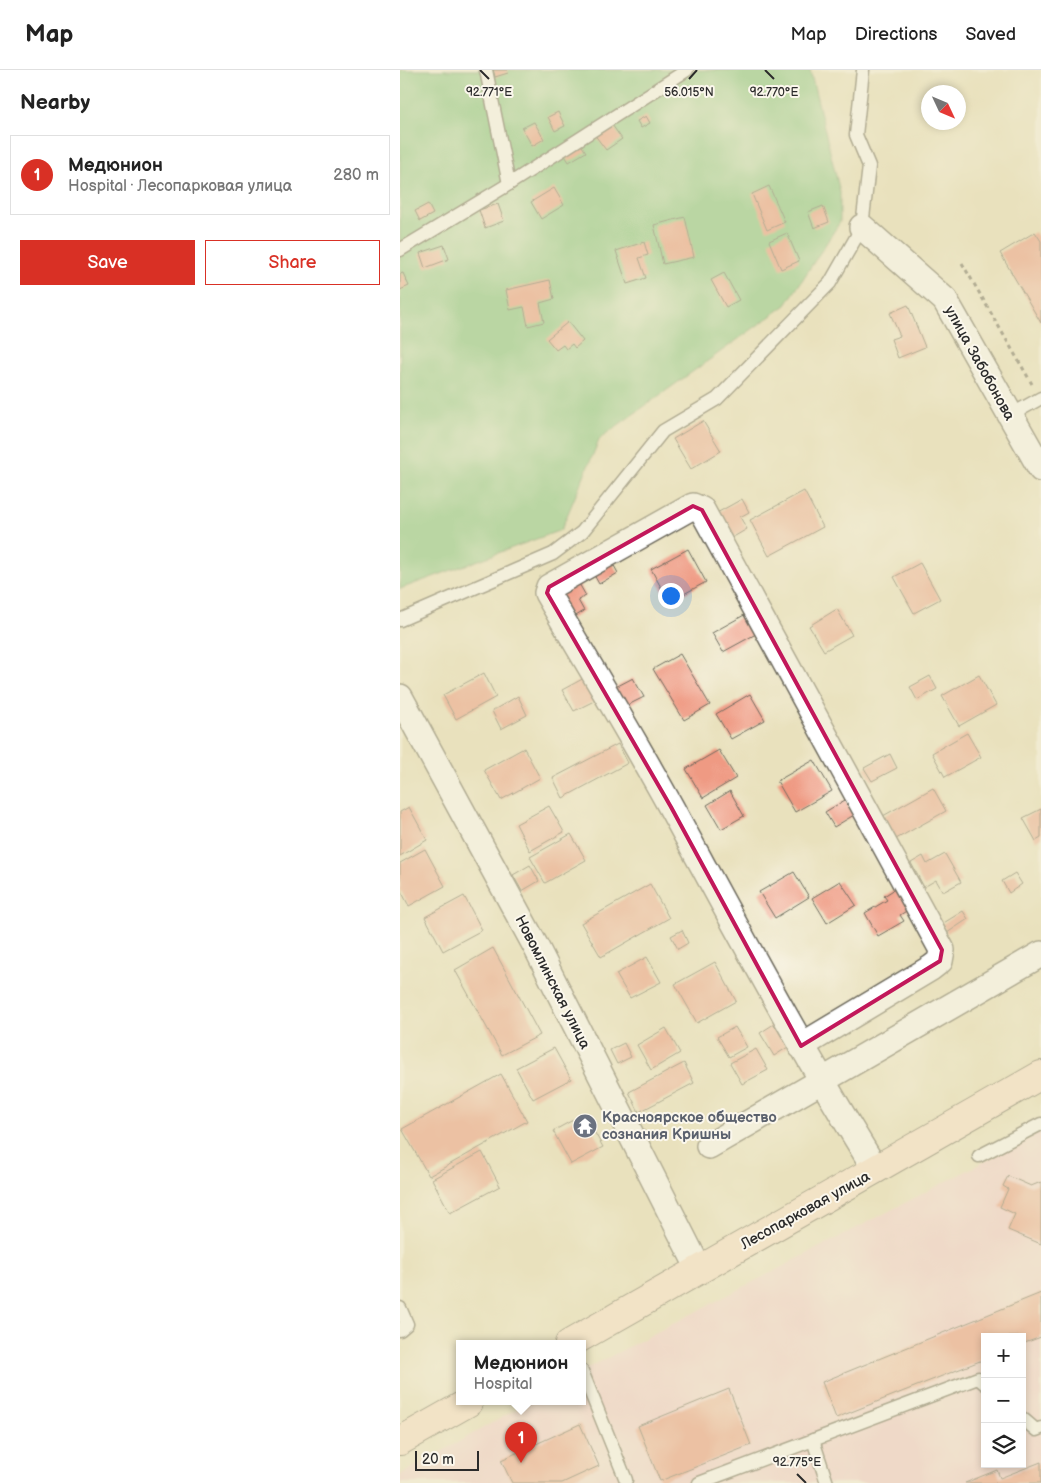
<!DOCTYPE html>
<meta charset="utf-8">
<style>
body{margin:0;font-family:"Balsamiq Sans",sans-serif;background:#f6f6f6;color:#222}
.controls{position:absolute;right:15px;bottom:15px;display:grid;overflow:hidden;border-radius:0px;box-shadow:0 2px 8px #0003}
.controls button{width:45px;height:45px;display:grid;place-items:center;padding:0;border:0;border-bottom:1px solid #e0e0e0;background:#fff;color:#222;font:25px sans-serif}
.compass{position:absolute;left:521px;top:15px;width:45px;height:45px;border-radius:50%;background:#fff;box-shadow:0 2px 8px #0003;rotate:134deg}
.scale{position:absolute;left:15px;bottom:12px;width:64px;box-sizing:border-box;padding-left:5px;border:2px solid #2b2b2b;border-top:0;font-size:14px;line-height:18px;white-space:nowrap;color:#2b2b2b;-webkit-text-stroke:4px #fbf7ec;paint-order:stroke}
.you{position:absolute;left:270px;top:525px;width:18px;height:18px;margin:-12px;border:4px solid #fff;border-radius:50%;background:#1a73e8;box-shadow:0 0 0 8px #1a73e833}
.badge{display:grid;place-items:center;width:32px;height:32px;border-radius:50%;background:#d93025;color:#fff;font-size:16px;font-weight:700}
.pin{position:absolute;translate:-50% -41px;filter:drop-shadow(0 1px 2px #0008)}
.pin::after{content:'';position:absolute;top:26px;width:18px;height:15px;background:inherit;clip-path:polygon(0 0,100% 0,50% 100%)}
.popup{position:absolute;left:56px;top:1270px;width:130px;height:65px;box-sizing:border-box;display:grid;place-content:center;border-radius:0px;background:#fff;filter:drop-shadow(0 1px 4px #0005);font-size:16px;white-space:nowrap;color:#767676}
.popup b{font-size:19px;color:#222}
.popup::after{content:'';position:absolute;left:50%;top:100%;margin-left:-10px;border:10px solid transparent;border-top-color:#fff}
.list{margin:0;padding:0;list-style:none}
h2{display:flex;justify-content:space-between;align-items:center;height:65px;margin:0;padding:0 20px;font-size:21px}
h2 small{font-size:16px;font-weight:400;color:#767676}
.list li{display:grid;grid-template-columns:32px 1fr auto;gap:15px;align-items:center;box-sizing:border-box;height:80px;margin:0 10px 10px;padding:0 10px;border:1px solid #e0e0e0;border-radius:0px}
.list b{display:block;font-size:19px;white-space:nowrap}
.list p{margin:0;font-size:16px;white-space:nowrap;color:#767676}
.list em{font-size:16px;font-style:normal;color:#767676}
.actions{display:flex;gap:10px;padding:15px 20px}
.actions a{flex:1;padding:11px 0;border:1px solid #d93025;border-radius:0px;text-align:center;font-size:18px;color:#d93025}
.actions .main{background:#d93025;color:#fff}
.icon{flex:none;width:28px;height:28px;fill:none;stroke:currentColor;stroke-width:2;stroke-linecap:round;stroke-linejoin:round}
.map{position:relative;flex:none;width:641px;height:1413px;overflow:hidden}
header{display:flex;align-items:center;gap:30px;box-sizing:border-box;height:70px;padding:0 25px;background:#fff;border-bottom:1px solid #e0e0e0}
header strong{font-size:24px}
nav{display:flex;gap:28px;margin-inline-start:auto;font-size:18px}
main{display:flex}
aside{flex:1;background:#fff}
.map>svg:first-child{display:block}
</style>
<header>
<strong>Map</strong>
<nav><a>Map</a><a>Directions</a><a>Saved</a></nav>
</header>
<main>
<aside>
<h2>Nearby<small></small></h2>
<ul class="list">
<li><span class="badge">1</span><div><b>Медюнион</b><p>Hospital · Лесопарковая улица</p></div><em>280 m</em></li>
</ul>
<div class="actions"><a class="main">Save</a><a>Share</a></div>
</aside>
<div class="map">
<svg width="641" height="1413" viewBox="0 0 641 1413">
<rect width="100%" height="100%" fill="#fbf7ec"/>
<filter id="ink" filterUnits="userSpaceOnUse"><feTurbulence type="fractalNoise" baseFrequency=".02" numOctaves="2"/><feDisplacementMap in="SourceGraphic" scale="10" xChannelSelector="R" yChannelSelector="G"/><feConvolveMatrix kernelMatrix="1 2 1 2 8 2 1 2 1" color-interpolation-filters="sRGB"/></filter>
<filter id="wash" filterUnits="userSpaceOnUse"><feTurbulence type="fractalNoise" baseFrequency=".0096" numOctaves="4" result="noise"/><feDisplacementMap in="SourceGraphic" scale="20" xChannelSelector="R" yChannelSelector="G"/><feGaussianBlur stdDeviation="1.12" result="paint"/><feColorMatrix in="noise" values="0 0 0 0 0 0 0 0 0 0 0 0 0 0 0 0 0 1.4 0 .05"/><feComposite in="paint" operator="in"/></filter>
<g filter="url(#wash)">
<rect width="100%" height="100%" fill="#e9e1bd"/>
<path fill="#f7cfd5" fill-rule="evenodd" d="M641,1062V1413H0V1405L129,1332H182V1301ZM585,1267H622V1394H585Z"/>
<polygon fill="#81c883" stroke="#567a57" points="0,0 410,0 440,122 440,152 386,235 200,368 161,460 0,519"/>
<g id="blocks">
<g fill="#ef9a83">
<polygon points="93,0 107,0 108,3 95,7"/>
<polygon points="158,42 165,56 155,61 148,47"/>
<polygon points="246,46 250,53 241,58 237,51"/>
<polygon points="134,52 144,69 132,76 122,58"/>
<polygon points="210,52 222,69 206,80 194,64"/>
<polygon points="180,73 186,82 169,92 164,84"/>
<polygon points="369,116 385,152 367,160 352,124"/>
<polygon points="154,118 164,135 141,149 131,132"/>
<polygon points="28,134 33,144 20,151 15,141"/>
<polygon points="98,134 104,151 85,158 79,140"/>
<polygon points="423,136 429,152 414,158 408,142"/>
<polygon points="285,147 294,187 263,194 254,155"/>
<polygon points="635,162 641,171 641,253 600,183"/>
<polygon points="387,163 399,191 381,199 369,171"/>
<polygon points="244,172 248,185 239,188 246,208 227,214 216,181"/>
<polygon points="44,175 49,189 25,198 20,183"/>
<polygon points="3,203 9,216 0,220 0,204"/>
<polygon points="324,203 339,230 326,237 311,210"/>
<polygon points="150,210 154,229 140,233 144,252 128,256 124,237 110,240 106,220"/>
<polygon points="508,235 525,277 498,288 491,269 500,266 490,243"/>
<polygon points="168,252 183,271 175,278 172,274 166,279 163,275 156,280 147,269"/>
<polygon points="303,351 321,381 291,399 273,369"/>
<polygon points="404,421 423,457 369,486 350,450"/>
<polygon points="342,429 349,442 340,447 347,459 330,469 315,444"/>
<polygon points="288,479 306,512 269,532 251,499"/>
<polygon points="212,492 218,503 199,514 193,503"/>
<polygon points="520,493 540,529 514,543 494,507"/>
<polygon points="177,510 186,526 178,530 184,541 171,549 156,523"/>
<polygon points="437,539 452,565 424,581 409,556"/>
<polygon points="346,544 356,564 323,582 312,563"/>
<polygon points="280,584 310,635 284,650 253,599"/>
<polygon points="84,603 96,627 56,649 43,625"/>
<polygon points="579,605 596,635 559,656 542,626"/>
<polygon points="188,606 200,628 174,641 162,620"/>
<polygon points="530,606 537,619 517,630 510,617"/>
<polygon points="233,608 244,627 224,637 214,618"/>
<polygon points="350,624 365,650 331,669 316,644"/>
<polygon points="118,626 127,645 101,659 92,641"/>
<polygon points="567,663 581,687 545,707 532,683"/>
<polygon points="218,674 228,693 163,728 153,708"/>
<polygon points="124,678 140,708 101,730 84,700"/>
<polygon points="319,680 336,708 303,728 286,699"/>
<polygon points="490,684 497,698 472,711 464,698"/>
<polygon points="414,690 432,721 395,742 377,711"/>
<polygon points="533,718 546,741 496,769 483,746"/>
<polygon points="330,721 344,746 321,759 307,735"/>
<polygon points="445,730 454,745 434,757 425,742"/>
<polygon points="149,736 164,762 130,781 116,754"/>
<polygon points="9,737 27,770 0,786 0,742"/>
<polygon points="641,739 641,768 636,771 623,748"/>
<polygon points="171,764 186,790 145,813 130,787"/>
<polygon points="25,779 45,816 9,836 0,819 0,793"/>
<polygon points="545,784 561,812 543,822 536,810 524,817 511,793 523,786 527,794"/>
<polygon points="130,795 139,811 122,821 113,805"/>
<polygon points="394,802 409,827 375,848 359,822"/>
<polygon points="615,803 622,814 609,823 602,811"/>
<polygon points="440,811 456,835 427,853 412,828"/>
<polygon points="250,814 269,848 201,887 181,853"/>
<polygon points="498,817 511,838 500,845 504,851 478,866 465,843 487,830 484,826"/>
<polygon points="64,826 82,860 43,881 25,847"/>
<polygon points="563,841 568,849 547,863 542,854"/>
<polygon points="282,860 288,873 278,879 271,866"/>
<polygon points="93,878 140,965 102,985 55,900"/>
<polygon points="247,887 261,912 230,928 216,904"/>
<polygon points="315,892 336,931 297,953 275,914"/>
<polygon points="374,954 388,977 374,986 360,963"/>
<polygon points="335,957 347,977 329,987 317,967"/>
<polygon points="266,958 280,983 251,1000 237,975"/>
<polygon points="224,973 231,987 217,994 210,980"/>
<polygon points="154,978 171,1009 133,1029 116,998"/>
<polygon points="356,979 368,1000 342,1014 330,993"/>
<polygon points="284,993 294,1013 239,1042 229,1022"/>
<polygon points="101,1004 127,1051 29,1106 2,1059"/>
<polygon points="184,1044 203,1077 171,1094 153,1061"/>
<polygon points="82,1082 100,1116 50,1143 32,1109"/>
<polygon points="608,1106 631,1116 641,1112 641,1174 608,1160 615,1144 600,1137 608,1119 603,1116"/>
<polygon points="641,1223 641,1267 622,1274 622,1267 585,1267 585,1289 436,1348 422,1312"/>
<polygon points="329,1319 351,1375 260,1411 238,1356"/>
<polygon points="180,1354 199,1396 162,1413 112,1413 101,1390"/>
<polygon points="641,1392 641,1413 565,1413 597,1400 600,1408"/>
</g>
</g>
</g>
<g filter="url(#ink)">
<use href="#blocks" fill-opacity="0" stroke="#6e6b5e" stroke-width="1"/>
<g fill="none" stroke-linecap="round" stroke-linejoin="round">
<defs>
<g id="lane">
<polyline points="86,0 109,114"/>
<polyline points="0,180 109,114 287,0"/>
<polyline points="609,346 641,328"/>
<polyline points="0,550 153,484 182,462 263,361 317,329 430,213 462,157 469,96 456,65 463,0"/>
<polyline points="579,1086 641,1054"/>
<polyline points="0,1238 7,1254 0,1260"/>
<polyline points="182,1301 226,1410"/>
<polyline points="622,1348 636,1360 641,1358"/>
<polyline points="413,1370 427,1413"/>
<polyline points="299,1413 578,1308 585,1314"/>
</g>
<g id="street">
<polyline points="462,157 545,230 641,399"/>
<polyline points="0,627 135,875 299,1199"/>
<path d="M401,976L531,898L540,891L542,880L302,440L293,436L149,517L147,523C188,594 232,666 272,739C338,860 403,983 476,1100"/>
<polyline points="309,1076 641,884"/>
</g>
<g id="secondary">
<polyline points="169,1274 641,1005"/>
<polyline points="0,1371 69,1332"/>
</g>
</defs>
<use href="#lane" stroke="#6e6b5e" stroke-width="15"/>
<use href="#street" stroke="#6e6b5e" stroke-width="28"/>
<use href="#secondary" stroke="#6e6b5e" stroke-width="30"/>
<polyline stroke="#6e6b5e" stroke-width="3" stroke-dasharray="4 4" stroke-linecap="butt" points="562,193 632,314"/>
<use href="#lane" stroke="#fff" stroke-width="12"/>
<use href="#street" stroke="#fff" stroke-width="25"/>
<use href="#secondary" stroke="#fde4d1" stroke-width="28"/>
</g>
</g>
<path d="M0 0H641V1413H0ZM293,436L302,440L542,880L540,891L401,976L271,737L147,523L149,517Z" fill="#e9e1bd" fill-opacity=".55" fill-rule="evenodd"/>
<path fill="none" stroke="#c2185b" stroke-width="4" stroke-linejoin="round" d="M293,436L302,440L542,880L540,891L401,976L271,737L147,523L149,517Z"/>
<path fill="none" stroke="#2b2b2b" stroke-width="2" d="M80,0L89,9M365,0L374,9M289,9L297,0M397,1404L406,1413"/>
<defs>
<symbol id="temple-disc" viewBox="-11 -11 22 22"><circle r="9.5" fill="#6b7280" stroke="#fbf7ec"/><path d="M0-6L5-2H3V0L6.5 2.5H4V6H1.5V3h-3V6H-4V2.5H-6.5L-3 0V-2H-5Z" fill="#fff"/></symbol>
</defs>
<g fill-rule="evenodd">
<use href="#temple-disc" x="171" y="1042" width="28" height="28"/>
</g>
<g text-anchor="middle" stroke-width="4" stroke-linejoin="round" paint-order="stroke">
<g font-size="15" fill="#2b2b2b" stroke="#fbf7ec">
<text transform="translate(580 293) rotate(61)" y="5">улица Забобонова</text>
<text transform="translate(153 912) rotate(63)" y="5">Новомлинская улица</text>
<text transform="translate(405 1140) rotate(-29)" y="5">Лесопарковая улица</text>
</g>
<g font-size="15" font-weight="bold" fill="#5b616d" stroke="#fbf7ec" text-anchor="start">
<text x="202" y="1052">Красноярское общество<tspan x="202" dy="17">сознания Кришны</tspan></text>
</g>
</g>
<g font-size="12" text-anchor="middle" fill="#2b2b2b" stroke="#fbf7ec" stroke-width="4" stroke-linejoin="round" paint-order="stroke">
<text x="89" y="26">92.771°E</text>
<text x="374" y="26">92.770°E</text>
<text x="289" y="26">56.015°N</text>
<text x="397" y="1396">92.775°E</text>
</g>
</svg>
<div class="controls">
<button>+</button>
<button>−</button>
<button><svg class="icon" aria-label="layers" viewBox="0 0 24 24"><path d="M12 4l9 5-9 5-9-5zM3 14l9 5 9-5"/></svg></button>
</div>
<svg class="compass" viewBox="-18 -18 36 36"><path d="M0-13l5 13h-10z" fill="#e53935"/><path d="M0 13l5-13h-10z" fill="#767676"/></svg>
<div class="scale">20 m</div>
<div class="you"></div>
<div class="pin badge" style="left:121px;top:1393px">1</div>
<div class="popup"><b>Медюнион</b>Hospital</div>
</div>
</main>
